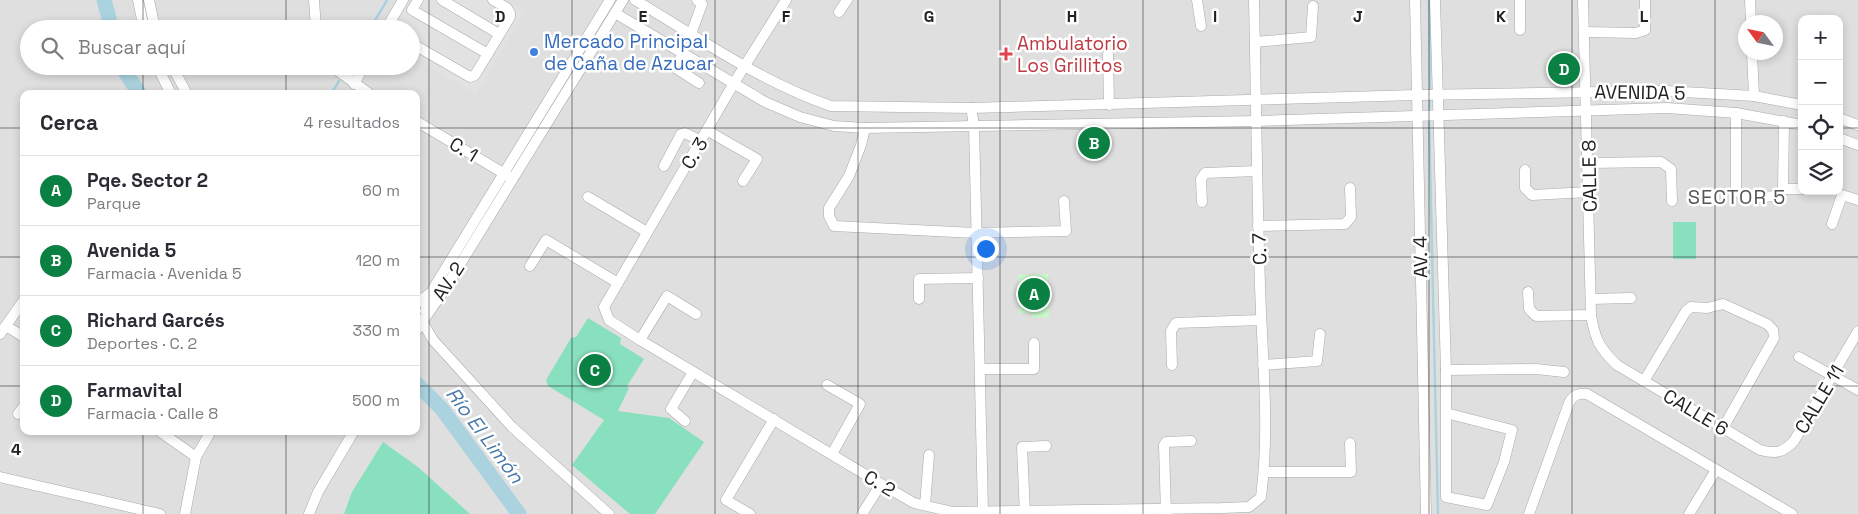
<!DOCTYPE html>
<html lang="es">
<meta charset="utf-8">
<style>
body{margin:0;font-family:"Space Grotesk",sans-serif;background:#f7f7f7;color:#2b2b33}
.controls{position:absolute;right:15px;top:15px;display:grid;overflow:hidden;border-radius:10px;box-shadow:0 2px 8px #0003}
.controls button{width:45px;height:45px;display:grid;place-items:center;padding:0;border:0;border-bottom:1px solid #e1e1e2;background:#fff;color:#2b2b33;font:25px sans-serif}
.compass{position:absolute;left:1738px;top:15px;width:45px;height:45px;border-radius:50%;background:#fff;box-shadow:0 2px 8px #0003;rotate:303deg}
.you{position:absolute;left:985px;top:248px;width:18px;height:18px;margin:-12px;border:4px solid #fff;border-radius:50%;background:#1a73e8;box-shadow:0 0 0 8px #1a73e833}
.badge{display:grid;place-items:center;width:32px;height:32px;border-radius:50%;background:#0b8043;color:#fff;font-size:16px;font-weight:700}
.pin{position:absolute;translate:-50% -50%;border:2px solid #fff;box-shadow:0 1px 5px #0006}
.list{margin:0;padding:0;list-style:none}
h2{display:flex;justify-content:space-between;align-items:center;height:65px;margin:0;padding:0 20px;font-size:21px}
h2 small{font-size:16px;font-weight:400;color:#7c7c81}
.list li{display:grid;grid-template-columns:32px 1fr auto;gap:15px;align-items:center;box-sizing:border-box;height:70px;padding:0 20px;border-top:1px solid #e1e1e2}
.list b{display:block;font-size:19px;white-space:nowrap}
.list p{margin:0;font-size:16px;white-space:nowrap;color:#7c7c81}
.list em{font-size:16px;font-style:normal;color:#7c7c81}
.icon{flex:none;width:28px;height:28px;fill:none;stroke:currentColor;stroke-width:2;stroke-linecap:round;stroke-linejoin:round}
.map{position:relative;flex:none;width:1858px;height:514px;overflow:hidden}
.search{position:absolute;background:#fff;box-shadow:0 2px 8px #0003;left:20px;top:20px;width:400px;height:55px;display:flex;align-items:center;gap:12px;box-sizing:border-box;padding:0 18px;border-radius:28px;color:#7c7c81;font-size:19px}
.panel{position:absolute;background:#fff;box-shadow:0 2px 8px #0003;left:20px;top:90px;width:400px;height:345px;border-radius:10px}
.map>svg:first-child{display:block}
</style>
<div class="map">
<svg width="1858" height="514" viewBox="0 0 1858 514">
<rect width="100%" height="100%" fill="#f2efe9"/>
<path fill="#e0dfdf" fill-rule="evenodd" d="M0,0H1858V514H0ZM1802,19H1839V191H1802ZM1746,22H1776V52H1746ZM29,29H411V66H29ZM24,94H416V431H24Z"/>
<polygon fill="#c8facc" points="1048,274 1049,317 1032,318 1032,313 1019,313 1018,275"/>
<g fill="#88e0be">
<rect x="1673" y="222" width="23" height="37"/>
<polygon points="588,318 621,338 620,344 644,359 627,386 629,388 618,411 669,418 704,442 655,514 630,514 572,465 604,420 548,386 546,380 571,338 576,337"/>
<polygon points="383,442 418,467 470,514 344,514 352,492"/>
</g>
<polygon fill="#e2e2e2" points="404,0 504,0 524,12 476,94 411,57 411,29 386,29"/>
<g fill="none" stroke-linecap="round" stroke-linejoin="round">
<g stroke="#aad3df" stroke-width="2.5">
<polyline points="1429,0 1430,90"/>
<polyline points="370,29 387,0"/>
<polyline points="346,69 347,66"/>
<polyline points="331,94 339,81"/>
<polyline points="1429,111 1430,99"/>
<polyline points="1429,120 1438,514"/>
</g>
<g stroke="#aad3df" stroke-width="15">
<polyline points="104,0 112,29"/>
<polyline points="121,66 140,94"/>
<polyline points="416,383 442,409 519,514"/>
</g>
<defs>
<g id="minor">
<polyline points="138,0 144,29"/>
<polyline points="149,0 155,29"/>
<polyline points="314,0 316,29"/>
<polyline points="418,0 412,10 488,54"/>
<polyline points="442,0 499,34"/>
<path d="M635,0C699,38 761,82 831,106L971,108L1416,95L1666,91L1754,96L1802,105"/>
<path d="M786,0L734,83L604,307L609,320L640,340L881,484L914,503L953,512L1222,508L1249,507L1261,497C1270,428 1262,355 1260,285C1257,190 1256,95 1254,0"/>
<polyline points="1197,0 1201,26"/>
<polyline points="1415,0 1426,514"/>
<polyline points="1435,0 1446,370 1446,497 1487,505 1504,462 1512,430 1446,413"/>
<path d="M1583,0L1591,315C1595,339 1599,348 1617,365L1760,450C1776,454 1783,453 1794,441L1858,331"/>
<polyline points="1750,0 1751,22"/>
<polyline points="839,12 847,0"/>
<polyline points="615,13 765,102 800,117 834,126 865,128 1257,121 1667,108 1736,113 1802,125"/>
<polyline points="386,29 403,0"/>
<polyline points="1520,30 1520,0"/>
<polyline points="1585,32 1636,33 1645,30 1645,0"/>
<polyline points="691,34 702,4 697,0"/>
<polyline points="1255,42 1311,37 1313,6"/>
<polyline points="411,43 470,77 475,75 510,17 510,13 507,8 493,0"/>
<polyline points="1752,52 1754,96"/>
<polyline points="684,54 674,67 699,83"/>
<polyline points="1108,54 1109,105"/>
<polyline points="157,66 171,94"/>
<polyline points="172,66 187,94"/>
<polyline points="331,66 370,94"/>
<polyline points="354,84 364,66"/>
<polyline points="971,108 974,125 983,511"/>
<path d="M1736,113V189C1742,201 1765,196 1778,196L1783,189L1784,121"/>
<polyline points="1839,118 1858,125"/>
<polyline points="416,121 508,176"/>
<polyline points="865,128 861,145 849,176 829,208 829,216 834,226 976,233 1066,231 1064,201"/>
<polyline points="708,131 757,159 743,181"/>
<polyline points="1839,138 1858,145"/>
<polyline points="1589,163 1661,162 1671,169 1672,201"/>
<polyline points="664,166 681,134 685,133 701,141"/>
<polyline points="1525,170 1525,188 1532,195 1589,192"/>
<polyline points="1783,189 1802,189"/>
<polyline points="588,197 647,232"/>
<polyline points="1202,202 1201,179 1205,173 1257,171"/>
<polyline points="1832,224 1842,195 1858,200"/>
<polyline points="1258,226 1345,224 1351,217 1350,188"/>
<polyline points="530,266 546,240 618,283"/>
<polyline points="1528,292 1529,309 1536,316 1591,315"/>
<polyline points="919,299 919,279 978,278"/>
<polyline points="1591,299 1631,298"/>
<polyline points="416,304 429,294"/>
<polyline points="425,311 433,289 610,0"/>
<polyline points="417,318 422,321 433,340 512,427 609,514"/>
<polyline points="6,326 24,337"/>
<polyline points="416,331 443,292 623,0"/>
<polyline points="0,334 24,300"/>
<polyline points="640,340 667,296 696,314"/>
<polyline points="1799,357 1858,390"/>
<polyline points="1172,365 1171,331 1176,323 1261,320"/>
<polyline points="1263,365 1317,361 1320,334"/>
<polyline points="981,369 1034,369 1034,343"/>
<polyline points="1446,370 1536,369 1564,372"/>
<polyline points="1644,381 1686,311 1691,307 1707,308 1723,304 1767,324 1773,330 1774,338 1723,428"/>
<polyline points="827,385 860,404 832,454"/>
<polyline points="18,414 24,406"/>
<polyline points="685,421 671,409 693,372"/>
<polyline points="159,431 196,457"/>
<polyline points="1264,472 1351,472 1350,443"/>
<polyline points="0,477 160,514"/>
<polyline points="925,505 929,455"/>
<polyline points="185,514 196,457 211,431"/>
<polyline points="309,514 318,492 354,431"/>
<polyline points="750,514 726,500 774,419"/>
<polyline points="862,514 881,484"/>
<polyline points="1025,514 1022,447 1046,446"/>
<polyline points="1166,514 1164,445 1166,442 1191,441"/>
<path d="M1529,514L1569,403C1573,395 1578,393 1587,394L1792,514"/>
<polyline points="1689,514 1716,470"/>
</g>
</defs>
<use href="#minor" stroke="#a9a9a9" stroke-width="11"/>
<use href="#minor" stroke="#fff" stroke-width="10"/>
</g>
<path fill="none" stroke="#222" stroke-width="1" stroke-opacity="0.55" d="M143,0V29M286,0V29M429,0V514M572,0V514M715,0V514M858,0V514M1000,0V514M1143,0V514M1286,0V514M1429,0V514M1572,0V514M1715,0V514M143,66V94M286,66V94M0,128H24M416,128H1802M1839,128H1858M0,257H24M416,257H1858M0,386H24M416,386H1858M143,431V514M286,431V514"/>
<circle fill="#3f7fe0" stroke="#fff" stroke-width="2" cx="534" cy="52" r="5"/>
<path fill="#e0444e" stroke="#fff" stroke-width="2" d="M1003.5 46.5h5v5h5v5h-5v5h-5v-5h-5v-5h5z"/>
<g text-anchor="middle" stroke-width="5" stroke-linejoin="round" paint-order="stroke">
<g font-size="19" fill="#366cbe" stroke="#fff" text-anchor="start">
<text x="544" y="48">Mercado Principal<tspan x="544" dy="22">de Caña de Azucar</tspan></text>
</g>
<g font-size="19" fill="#be3a42" stroke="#fff" text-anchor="start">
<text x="1017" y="50">Ambulatorio<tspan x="1017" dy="22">Los Grillitos</tspan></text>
</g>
<g font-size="19" fill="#222" stroke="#fff">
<text transform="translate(1640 92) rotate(1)" y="7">AVENIDA 5</text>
<text transform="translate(464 149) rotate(31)" y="7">C. 1</text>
<text transform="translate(694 153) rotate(-59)" y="7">C. 3</text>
<text transform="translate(1589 176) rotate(-91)" y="7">CALLE 8</text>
<text transform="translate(1259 249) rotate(-92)" y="7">C. 7</text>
<text transform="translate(1420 257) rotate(-91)" y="7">AV. 4</text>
<text transform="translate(448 281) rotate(-57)" y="7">AV. 2</text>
<text transform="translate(1819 399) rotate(-59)" y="7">CALLE 11</text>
<text transform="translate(1696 412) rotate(31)" y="7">CALLE 6</text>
<text transform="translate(880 483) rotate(31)" y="7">C. 2</text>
</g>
<g font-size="20" letter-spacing="1" fill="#555" stroke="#fff">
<text x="1737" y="204">SECTOR 5</text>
</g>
<g font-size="20" font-style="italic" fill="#4a7aab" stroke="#fff">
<text transform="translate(485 435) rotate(53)" y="7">Río El Limón</text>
</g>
</g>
<g font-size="16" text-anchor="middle" font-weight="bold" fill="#222" stroke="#fff" stroke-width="5" stroke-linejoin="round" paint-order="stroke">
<text x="500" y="22">D</text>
<text x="643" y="22">E</text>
<text x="786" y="22">F</text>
<text x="929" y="22">G</text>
<text x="1072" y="22">H</text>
<text x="1215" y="22">I</text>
<text x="1358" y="22">J</text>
<text x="1501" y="22">K</text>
<text x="1644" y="22">L</text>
<text x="16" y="455">4</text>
</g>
</svg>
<div class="controls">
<button>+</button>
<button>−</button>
<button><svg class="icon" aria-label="locate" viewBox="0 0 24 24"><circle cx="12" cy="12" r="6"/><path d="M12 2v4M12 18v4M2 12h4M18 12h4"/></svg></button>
<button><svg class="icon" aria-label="layers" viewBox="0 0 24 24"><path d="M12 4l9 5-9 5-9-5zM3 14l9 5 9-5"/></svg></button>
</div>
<svg class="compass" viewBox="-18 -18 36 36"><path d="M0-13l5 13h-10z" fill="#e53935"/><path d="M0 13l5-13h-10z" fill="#7c7c81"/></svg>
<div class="you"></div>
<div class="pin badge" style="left:1034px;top:294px">A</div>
<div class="pin badge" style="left:1094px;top:143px">B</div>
<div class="pin badge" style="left:595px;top:370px">C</div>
<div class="pin badge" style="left:1564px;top:69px">D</div>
<div class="search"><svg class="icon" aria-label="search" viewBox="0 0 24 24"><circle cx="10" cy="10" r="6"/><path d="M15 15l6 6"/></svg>Buscar aquí</div>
<section class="panel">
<h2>Cerca<small>4 resultados</small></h2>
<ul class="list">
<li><span class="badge">A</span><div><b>Pqe. Sector 2</b><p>Parque</p></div><em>60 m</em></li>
<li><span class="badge">B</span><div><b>Avenida 5</b><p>Farmacia · Avenida 5</p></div><em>120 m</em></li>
<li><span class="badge">C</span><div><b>Richard Garcés</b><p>Deportes · C. 2</p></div><em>330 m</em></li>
<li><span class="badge">D</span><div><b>Farmavital</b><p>Farmacia · Calle 8</p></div><em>500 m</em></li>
</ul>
</section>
</div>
